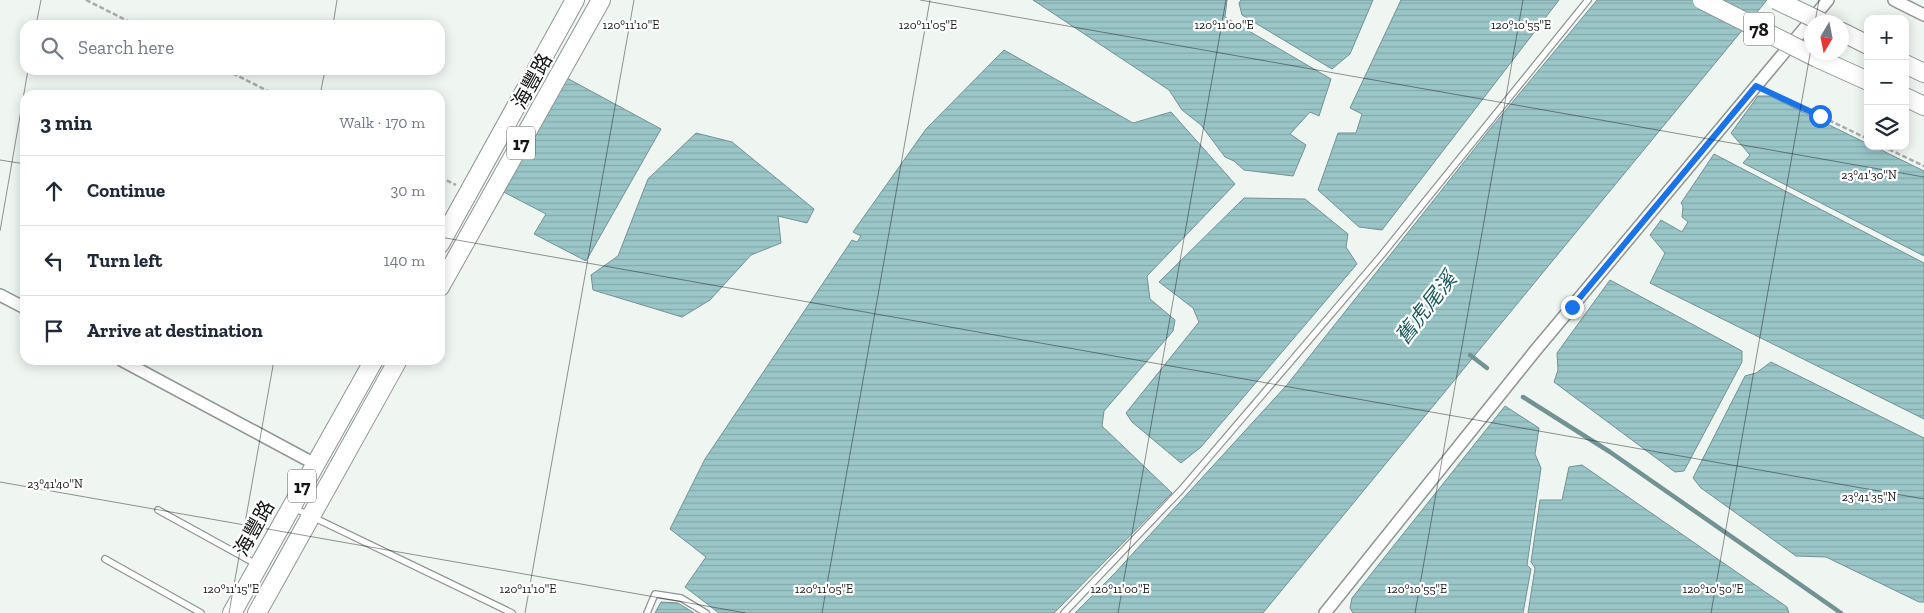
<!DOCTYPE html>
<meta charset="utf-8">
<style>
body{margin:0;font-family:"Zilla Slab","Noto Sans TC",serif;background:#f6f6f7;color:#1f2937}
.controls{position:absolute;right:15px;top:15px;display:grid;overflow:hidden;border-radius:10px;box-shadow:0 2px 12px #0003}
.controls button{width:45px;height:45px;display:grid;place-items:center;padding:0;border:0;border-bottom:1px solid #e0e1e3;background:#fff;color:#1f2937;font:25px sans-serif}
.compass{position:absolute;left:1804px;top:15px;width:45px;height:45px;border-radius:50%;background:#fff;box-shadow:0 2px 12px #0003;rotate:190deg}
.stop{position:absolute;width:15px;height:15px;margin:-11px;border:4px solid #1a73e8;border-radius:50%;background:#fff}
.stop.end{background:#1a73e8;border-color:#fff;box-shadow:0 1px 5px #0008}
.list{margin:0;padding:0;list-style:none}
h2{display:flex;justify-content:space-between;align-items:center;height:65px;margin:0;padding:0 20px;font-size:21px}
h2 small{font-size:16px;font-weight:400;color:#747a83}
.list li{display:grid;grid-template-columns:32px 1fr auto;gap:15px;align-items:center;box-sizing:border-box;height:70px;padding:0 20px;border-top:1px solid #e0e1e3}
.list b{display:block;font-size:19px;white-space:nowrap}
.list em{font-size:16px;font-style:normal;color:#747a83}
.icon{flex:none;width:28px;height:28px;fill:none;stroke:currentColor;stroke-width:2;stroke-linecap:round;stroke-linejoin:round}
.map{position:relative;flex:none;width:1924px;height:613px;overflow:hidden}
.search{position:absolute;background:#fff;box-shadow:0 2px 12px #0003;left:20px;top:20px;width:425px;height:55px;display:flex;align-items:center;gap:12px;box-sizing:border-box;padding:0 18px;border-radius:15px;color:#747a83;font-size:19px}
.panel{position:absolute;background:#fff;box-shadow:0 2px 12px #0003;left:20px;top:90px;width:425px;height:275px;border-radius:15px}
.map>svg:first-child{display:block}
</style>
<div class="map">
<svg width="1924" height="613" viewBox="0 0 1924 613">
<defs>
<pattern id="water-rules" width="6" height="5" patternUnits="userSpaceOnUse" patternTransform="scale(1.25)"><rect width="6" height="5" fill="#9ac6c8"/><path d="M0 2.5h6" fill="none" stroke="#84a9ab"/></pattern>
</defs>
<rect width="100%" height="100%" fill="#eff6f2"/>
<g fill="url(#water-rules)" stroke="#729293">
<polygon points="1033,0 1227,0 1225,17 1331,79 1319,116 1310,112 1290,134 1306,145 1293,176 1244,170 1234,161 1225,157 1201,125 1182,110 1169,90"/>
<polygon points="1241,0 1373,0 1350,54 1332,69 1242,15 1239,3"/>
<polygon points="1401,0 1559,0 1382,230 1359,227 1318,190 1338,133 1356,133 1362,114 1350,108"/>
<polygon points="1597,0 1767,0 1263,613 1075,613 1114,574 1286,386 1491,128"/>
<polygon points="1004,50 1133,123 1171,112 1235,184 1147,276 1150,299 1175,320 1173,331 1104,411 1102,426 1172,493 1054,613 719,613 685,587 706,557 670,529 705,459 852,240 857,242 861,236 853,232 926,129"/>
<polygon points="565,77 661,129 586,261 534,234 546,214 496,188 531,143"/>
<polygon points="1758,96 1770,96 1868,144 1868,146 1873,146 1924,171 1924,256 1743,163 1750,155 1731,133"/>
<polygon points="696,133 732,142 814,209 807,223 778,216 781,243 751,255 710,300 682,317 593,290 591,275 618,256 648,179"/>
<polygon points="1714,154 1924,263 1924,419 1650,283 1665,253 1650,235 1661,220 1682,232 1688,222 1682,217 1683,206 1681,203"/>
<polygon points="1244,198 1305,199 1348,234 1346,247 1357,264 1201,447 1181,463 1132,422 1126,413 1199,322 1193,308 1159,282"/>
<polygon points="1610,280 1742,351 1742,362 1684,471 1675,472 1554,382 1558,370 1557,353"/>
<polygon points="1771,362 1924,438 1924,602 1919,602 1826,557 1796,556 1701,488 1693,478 1745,376 1756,373"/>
<polygon points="1505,406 1539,428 1535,454 1541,468 1527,565 1531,569 1523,613 1353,613 1350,608 1352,598"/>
<polygon points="1582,465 1787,607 1789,613 1528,613 1535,568 1531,562 1540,500 1562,500 1569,467"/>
<polygon points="661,602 678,603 694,613 655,613"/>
</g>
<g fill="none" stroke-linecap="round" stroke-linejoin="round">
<g stroke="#729293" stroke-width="4.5">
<polyline points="1470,355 1487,368"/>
<polyline points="1523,397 1610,452 1841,613"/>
</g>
<defs>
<g id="service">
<polyline points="294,508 512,613"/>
<polyline points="158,510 256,564"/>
<polyline points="105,559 201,613"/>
<polyline points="647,613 655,594 681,598 706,613"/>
<polyline points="1064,613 1181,490 1380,257 1588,0"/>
</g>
<g id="minor">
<polyline points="1894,0 1924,15"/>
<polyline points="0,295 25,308"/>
<polyline points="121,360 315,464"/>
<polyline points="1325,613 1535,351 1828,0"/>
</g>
<g id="primary">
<polyline points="440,244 575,0"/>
<polyline points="440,287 601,0"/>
<polyline points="232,613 374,360"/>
<polyline points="257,613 398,360"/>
</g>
<g id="trunk">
<polyline points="1842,32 1868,45"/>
<polyline points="1817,58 1868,81"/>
<polyline points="1905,64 1924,73"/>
<polyline points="1905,97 1924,106"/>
</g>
</defs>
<use href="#service" stroke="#8f9592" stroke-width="8"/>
<use href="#minor" stroke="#8f9592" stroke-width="14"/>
<use href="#primary" stroke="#8f9592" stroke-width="20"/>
<use href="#trunk" stroke="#8f9592" stroke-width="20"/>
<g stroke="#a7aca9" stroke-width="2.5" stroke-dasharray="5 2.5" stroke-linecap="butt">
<polyline points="86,0 136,25"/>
<polyline points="226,70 276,95"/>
<polyline points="1768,91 1868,139"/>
<polyline points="1882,146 1924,166"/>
<polyline points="440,177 456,185"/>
</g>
<use href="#service" stroke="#fff" stroke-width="5.5"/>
<use href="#minor" stroke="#fff" stroke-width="11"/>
<use href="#primary" stroke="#fff" stroke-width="18"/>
<use href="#trunk" stroke="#fff" stroke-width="18"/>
<defs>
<g id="trunk-bridge">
<polyline points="1702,0 1817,58"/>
<polyline points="1776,0 1822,22"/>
</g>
</defs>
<use href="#trunk-bridge" stroke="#8f9592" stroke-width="20" stroke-linecap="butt"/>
<use href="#trunk-bridge" stroke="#fff" stroke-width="18"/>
</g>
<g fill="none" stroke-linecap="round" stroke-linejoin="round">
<polyline stroke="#1a73e8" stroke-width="6" points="1572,307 1756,86 1820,116"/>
</g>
<path fill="none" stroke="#151716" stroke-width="1" stroke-opacity="0.45" d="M920,0L1924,177M1815,22L1819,0M36,25L41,0M333,25L337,0M320,95L325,70M0,160L25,164M0,231L28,70M440,237L1924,499M0,482L746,613M229,613L274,360M525,613L634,0M822,613L930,0M1118,613L1226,0M1415,613L1523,0M1711,613L1812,43"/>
<g text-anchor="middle" stroke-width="4.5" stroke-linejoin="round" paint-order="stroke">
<g fill="#fff" stroke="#5b5d5c" stroke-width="1">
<rect x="1744" y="12.5" width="30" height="33" rx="4"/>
<rect x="507" y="126.5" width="28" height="33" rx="4"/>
<rect x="288" y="469.5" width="28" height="33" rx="4"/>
</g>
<g font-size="19" font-weight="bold" fill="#151716">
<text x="1759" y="36">78</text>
<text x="521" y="150">17</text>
<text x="302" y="493">17</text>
</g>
<g font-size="20" fill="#151716" stroke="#fff">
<text transform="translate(532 81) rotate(-61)" y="7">海豐路</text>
<text transform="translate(254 528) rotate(-61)" y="7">海豐路</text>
</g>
<g font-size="21" font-style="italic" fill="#1c595c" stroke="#fff">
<text transform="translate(1426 308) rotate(-52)" y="7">舊虎尾溪</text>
</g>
</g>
<g font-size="12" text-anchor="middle" fill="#151716" stroke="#fff" stroke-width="4.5" stroke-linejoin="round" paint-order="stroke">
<text x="631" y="29">120°11'10"E</text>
<text x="928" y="29">120°11'05"E</text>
<text x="1224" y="29">120°11'00"E</text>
<text x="1521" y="29">120°10'55"E</text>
<text x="1869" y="179">23°41'30"N</text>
<text x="55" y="488">23°41'40"N</text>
<text x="1869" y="501">23°41'35"N</text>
<text x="231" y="593">120°11'15"E</text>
<text x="528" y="593">120°11'10"E</text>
<text x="824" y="593">120°11'05"E</text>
<text x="1120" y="593">120°11'00"E</text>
<text x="1417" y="593">120°10'55"E</text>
<text x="1713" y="593">120°10'50"E</text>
</g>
</svg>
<div class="controls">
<button>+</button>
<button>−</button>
<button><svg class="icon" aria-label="layers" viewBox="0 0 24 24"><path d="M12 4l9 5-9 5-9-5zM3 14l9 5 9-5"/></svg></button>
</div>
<svg class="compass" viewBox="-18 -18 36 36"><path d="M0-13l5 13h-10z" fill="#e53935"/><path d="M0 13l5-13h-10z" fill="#747a83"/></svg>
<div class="stop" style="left:1820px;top:116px"></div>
<div class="stop end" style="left:1572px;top:307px"></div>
<div class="search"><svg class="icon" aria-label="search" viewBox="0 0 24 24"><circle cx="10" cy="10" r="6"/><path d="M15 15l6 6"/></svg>Search here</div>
<section class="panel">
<h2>3 min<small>Walk · 170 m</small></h2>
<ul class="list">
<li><svg class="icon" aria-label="ahead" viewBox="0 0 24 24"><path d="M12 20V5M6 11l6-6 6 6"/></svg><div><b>Continue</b></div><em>30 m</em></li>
<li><svg class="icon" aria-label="left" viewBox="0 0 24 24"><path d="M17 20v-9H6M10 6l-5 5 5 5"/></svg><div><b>Turn left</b></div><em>140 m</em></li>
<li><svg class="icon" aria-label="arrive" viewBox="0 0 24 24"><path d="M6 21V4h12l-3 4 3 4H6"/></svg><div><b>Arrive at destination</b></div></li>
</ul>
</section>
</div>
